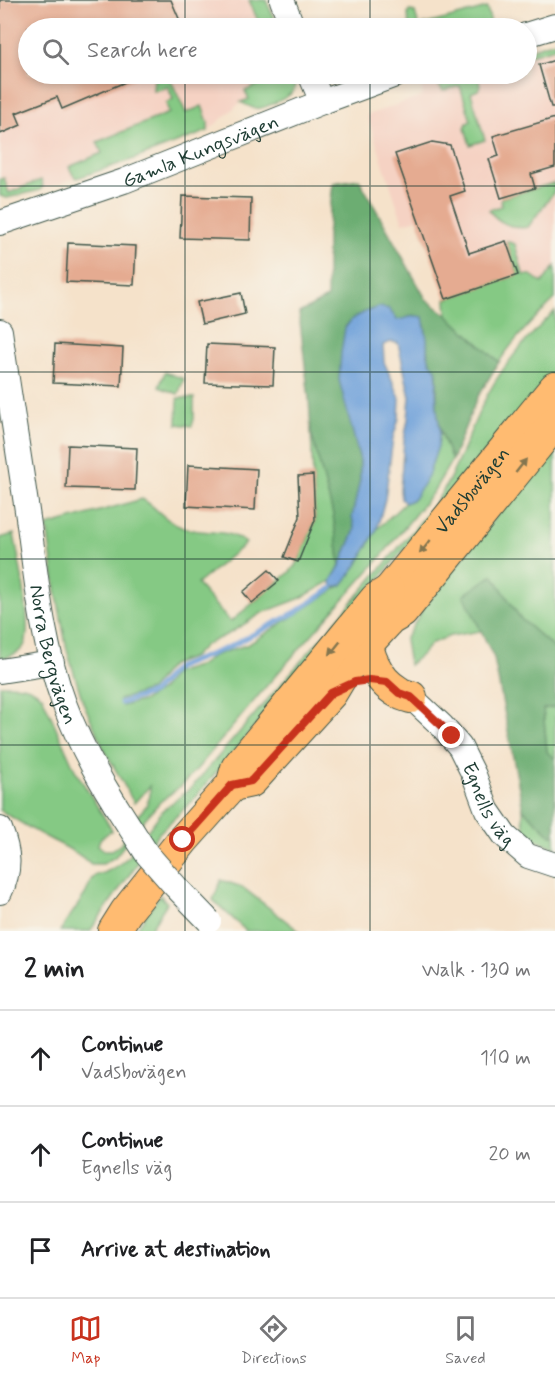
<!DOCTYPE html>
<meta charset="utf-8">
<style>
body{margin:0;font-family:Mynerve,sans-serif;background:#f2f2f2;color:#202124}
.stop{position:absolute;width:18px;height:18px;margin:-14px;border:4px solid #c8321e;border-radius:50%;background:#fff}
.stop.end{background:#c8321e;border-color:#fff;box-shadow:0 2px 6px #0008}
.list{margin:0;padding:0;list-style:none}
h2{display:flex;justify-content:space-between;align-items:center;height:78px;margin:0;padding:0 24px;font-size:26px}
h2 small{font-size:20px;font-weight:400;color:#757577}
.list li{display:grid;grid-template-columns:39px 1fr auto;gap:18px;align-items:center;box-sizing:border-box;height:96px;padding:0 24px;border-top:2px solid #e0e0e0}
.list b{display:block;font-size:22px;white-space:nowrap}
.list p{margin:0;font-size:20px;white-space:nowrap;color:#757577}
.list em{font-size:20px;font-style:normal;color:#757577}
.icon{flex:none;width:33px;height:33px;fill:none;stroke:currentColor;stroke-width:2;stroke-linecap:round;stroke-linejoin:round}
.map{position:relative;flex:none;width:555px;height:931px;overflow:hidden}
.search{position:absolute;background:#fff;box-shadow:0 3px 9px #0003;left:18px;right:18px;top:18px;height:66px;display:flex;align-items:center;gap:15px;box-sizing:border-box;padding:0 21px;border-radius:33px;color:#757577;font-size:22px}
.sheet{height:366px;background:#fff}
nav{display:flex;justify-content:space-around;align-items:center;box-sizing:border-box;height:84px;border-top:2px solid #e0e0e0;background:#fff;font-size:16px;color:#757577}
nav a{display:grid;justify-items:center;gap:3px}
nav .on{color:#c8321e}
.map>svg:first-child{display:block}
</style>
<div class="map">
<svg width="555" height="931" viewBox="0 0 555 931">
<rect width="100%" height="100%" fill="#f7f3e8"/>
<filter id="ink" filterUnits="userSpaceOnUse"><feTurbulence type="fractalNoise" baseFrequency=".0167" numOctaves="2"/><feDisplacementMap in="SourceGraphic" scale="12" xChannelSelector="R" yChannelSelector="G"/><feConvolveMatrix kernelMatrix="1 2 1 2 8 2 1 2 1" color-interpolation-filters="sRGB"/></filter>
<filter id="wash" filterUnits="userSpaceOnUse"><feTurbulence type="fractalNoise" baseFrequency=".008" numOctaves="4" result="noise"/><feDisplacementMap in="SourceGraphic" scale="24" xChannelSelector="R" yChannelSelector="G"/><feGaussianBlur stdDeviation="1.35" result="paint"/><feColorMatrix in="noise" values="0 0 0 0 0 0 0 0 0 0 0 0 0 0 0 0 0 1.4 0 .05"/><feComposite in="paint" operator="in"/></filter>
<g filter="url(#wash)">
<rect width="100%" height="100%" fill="#f5e2ca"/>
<g fill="#f5d2c3">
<polygon points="0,0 249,0 261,28 28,28 28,74 279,74 277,76 245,91 249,99 241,102 208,131 131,160 40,190 7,198 0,196"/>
<polygon points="555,48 555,266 542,283 531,275 525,276 523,274 515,244 506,241 458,257 450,196 465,190 449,145 432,142 396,154 418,219 403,223 367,115 423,96 421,86 417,81 440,75 438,78 443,91 460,86 471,121 484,140 471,93 480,86 478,74 526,74 527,56"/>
</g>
<g fill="#85c984" stroke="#52835c" stroke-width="1.5">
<polygon points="249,0 266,0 278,28 261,28"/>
<polygon points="487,8 491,23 491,27 488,28 424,28 423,25"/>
<polygon points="410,11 415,12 419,28 409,28 408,13"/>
<polygon points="555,41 555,48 527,56 527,50"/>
<polygon points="163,74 168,74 186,113 202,106 208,122 208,131 131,160 77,178 73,175 69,167 102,153 97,142 169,113 166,103 173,99 168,87 153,91 154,77"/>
<path d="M279,74H294C299,93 288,97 272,104C267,106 260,110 254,108C250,107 245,104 241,102L249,99L245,91L277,76Z"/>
<polygon points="446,74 478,74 480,86 478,90 471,93 485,140 470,145 465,128 467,123 471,121 460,86 443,91 439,86 438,78 440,75"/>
<polygon points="4,178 9,193 41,180 43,186 40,190 7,198 0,196 0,179"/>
<path d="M554,183V192L528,227C514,230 497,222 489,210L501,206V198Z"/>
<path d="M506,241L515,244L523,274L525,275H531L542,283L555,266V299C534,319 515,338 499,362L447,315L446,299L518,275Z"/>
<path d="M555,311V370L192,801L158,834L90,931H60L86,893L91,880L96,875L104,873L117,866L127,858L163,810L192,787C249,720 308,654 365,587C388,560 411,534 433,506C455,476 465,442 481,408C498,370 525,340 555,311Z"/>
<polygon points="165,372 184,379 178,394 159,387"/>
<polygon points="178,398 194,398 194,419 192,426 177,424"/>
<path d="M440,430L452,460L433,492L380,558L269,683L197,769L182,785L160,802L144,820L115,857L103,864H91C78,852 61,845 46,837C30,829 15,819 0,810V685C18,685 28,684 42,696L75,770L112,830L100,839L98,845L104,850H112L121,844L140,813L146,806L150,796V786L134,803L103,747L83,702L67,650L56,591L47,526L142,499C157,507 163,520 181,527C204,536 223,526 246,543L197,584L230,622L290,572L298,562L315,520L311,432L333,514L340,566L331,581L301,598L262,613L230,633L205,645L193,657L171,665L150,690L119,700L122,706L145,700L161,690L175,673L201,665L213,656L249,644L342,585L357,565L377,529L405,503L414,499L438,446Z"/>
<polygon points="555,441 555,649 520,618 492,575 465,595 481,631 450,636 432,643 421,655 409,665 405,640 424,607"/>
<path d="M14,534C18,556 34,628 24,646C19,654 9,657 0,659V538Z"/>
<polygon points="555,707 555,759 547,752 543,708"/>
<path d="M523,809L551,835H555V847C545,843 530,840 525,829C523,824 523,815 523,809Z"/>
<polygon points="221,880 242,887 299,931 246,931 213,900"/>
<polygon points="160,895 167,903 149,931 135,931"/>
</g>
<g fill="#6cad72" stroke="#467553" stroke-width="1.5">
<path d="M359,179L426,299L447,315L499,362L477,398L452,460C445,443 439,429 437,411C436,401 439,377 436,369C434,366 431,365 430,362C426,354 427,335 425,325L413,315L404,319L397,320L365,312L352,319L345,327L353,431L360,460V480L353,517L355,530L340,566L333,514L311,432L309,399L299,313L327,298V236L333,183Z"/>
<polygon points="493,575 520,618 555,649 555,707 543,709 547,752 555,759 555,835 551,835 523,809 494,658 464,595"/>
</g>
<path fill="#6fa1da" stroke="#476f87" stroke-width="1.5" d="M379,307L389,309L397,320C410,319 409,314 423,317L427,339V352L430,362L436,369L437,381L436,391L437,409L440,430L438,446L428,476L414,499L405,503L401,499L400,490L404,440L408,419L410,397L398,343L391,342L383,345L384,362L400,398L399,418L393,438L385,499L377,529L357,565L342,585L332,588L331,581L340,566L355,530L352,517L360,480V460L339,380L341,353L345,328L352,319L365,312Z"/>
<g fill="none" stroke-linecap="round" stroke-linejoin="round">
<polyline stroke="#6fa1da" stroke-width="5" points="121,703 152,693 176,668 229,647 296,612 332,588"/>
</g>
<g id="blocks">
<g fill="#e5ab91">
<polygon points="0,0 171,0 183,28 28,28 28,74 144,74 62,109 57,97 16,113 21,125 0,134"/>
<polygon points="555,60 555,107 551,107 539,65"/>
<polygon points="555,118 555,167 531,174 535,188 501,198 489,159 499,156 493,136"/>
<polygon points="432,142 450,145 465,191 450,196 469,253 506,241 518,275 446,299 395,154"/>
<polygon points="182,196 251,198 250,240 180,238"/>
<polygon points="68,243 136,246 134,285 66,282"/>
<polygon points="241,293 245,314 202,324 197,302"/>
<polygon points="55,344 123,348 121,386 53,383"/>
<polygon points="207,344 275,347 273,385 205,383"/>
<polygon points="68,445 137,448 135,490 66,488"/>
<polygon points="188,465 257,469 255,510 186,506"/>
<polygon points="313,475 315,520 298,562 284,557 300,517 298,476"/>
<polygon points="269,570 279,581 252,603 243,592"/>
</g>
</g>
</g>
<g filter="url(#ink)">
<use href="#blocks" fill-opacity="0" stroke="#3f564a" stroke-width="1.5"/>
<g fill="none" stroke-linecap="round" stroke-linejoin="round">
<defs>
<g id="minor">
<polyline points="282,0 293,28"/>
<polyline points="526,35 555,26"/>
<polyline points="310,74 322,102"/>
<path id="s1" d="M0,223L124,181L322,102L398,74"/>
<path id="s2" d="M0,331C9,396 20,460 29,525C37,584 43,646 64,703C77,738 95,772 115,804"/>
<polyline points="0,671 52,663"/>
<path id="s3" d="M411,697L442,726L460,747L474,775L487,810L505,836L528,856L555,865"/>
<path d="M0,829C9,852 11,869 0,892"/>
</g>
<g id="major">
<path id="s4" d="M411,697C407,696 402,695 398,692C377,680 363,651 368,628C370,620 384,600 389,591L555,388"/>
<polyline points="232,785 251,781 331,693 343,673 367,644 390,619 402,612 555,423"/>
<polyline points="114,931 126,912 183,840 232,785 237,768 376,599 389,591"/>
</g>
</defs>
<use href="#minor" stroke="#3f564a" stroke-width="26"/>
<use href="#major" stroke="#3f564a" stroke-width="34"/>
<use href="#minor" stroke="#fff" stroke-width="24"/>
<use href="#major" stroke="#ffbb71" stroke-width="32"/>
<defs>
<polyline id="minor-bridge" points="115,804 147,854 176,887 209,921"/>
</defs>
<use href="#minor-bridge" stroke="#3f564a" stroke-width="26" stroke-linecap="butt"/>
<use href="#minor-bridge" stroke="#fff" stroke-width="24"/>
</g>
<defs><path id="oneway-solid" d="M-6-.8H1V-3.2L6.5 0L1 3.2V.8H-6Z" transform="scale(1.5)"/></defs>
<g fill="#84764f">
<use href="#oneway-solid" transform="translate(521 466) rotate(-52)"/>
<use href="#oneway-solid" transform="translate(425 547) rotate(129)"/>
<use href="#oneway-solid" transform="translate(335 648) rotate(129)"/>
</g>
</g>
<g fill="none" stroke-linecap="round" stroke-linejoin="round" filter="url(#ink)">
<polyline stroke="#c8321e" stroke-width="8" points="183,840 232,785 251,781 331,693 355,682 369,680 387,682 399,693 411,697 442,726 452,736"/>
</g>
<path fill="none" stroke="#1f3d34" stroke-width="1.5" stroke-opacity="0.55" d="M185,0V28M370,0V28M185,74V931M370,74V931M0,186H555M0,372H555M0,559H555M0,745H555"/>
<g text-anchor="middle" stroke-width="5" stroke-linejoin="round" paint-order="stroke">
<g font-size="20" fill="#1f3d34" stroke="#f7f3e8">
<text dy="7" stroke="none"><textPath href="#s1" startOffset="213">Gamla Kungsvägen</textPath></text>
<text dy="7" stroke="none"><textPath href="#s4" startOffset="262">Vadsbovägen</textPath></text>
<text dy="7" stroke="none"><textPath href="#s2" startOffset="328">Norra Bergvägen</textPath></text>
<text dy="7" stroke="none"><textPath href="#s3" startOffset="134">Egnells väg</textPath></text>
</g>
</g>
</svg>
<div class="stop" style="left:183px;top:840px"></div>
<div class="stop end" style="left:452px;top:736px"></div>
<div class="search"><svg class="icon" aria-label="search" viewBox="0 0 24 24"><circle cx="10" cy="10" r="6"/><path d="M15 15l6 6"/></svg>Search here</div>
</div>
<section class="sheet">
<h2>2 min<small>Walk · 130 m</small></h2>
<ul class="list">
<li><svg class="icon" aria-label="ahead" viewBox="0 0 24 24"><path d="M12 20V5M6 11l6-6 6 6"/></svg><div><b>Continue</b><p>Vadsbovägen</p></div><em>110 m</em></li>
<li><svg class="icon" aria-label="ahead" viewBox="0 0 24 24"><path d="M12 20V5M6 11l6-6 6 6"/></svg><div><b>Continue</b><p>Egnells väg</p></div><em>20 m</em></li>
<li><svg class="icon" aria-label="arrive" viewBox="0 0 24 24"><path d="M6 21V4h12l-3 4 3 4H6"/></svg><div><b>Arrive at destination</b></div></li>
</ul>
</section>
<nav>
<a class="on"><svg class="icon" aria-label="map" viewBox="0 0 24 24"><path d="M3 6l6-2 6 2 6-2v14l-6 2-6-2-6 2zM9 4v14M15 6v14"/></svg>Map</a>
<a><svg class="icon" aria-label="directions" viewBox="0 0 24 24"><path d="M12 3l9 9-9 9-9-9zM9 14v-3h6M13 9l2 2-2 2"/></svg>Directions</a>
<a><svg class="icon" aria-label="saved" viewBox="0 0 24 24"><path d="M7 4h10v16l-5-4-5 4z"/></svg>Saved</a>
</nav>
